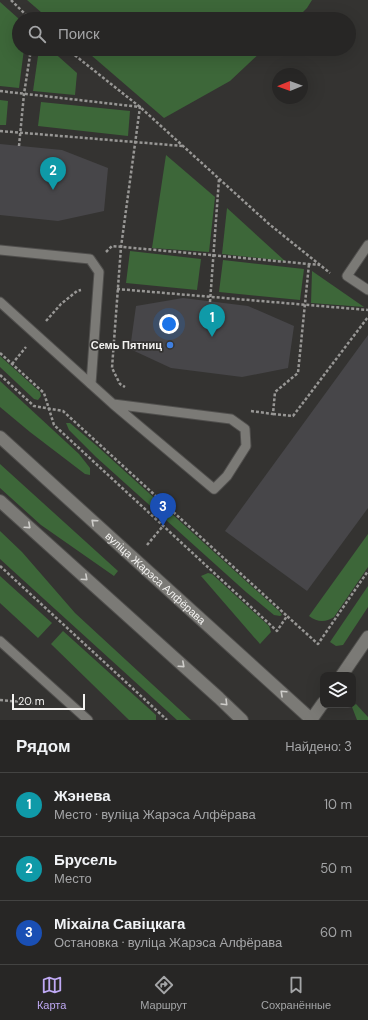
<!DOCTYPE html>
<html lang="ru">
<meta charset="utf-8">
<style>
body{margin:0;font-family:"DM Sans",sans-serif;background:#2f2e2d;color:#f1f3f6}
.controls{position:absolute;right:12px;bottom:12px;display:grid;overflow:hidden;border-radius:8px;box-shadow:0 4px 16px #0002}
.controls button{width:36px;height:36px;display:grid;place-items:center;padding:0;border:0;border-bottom:1px solid #434342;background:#272625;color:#f1f3f6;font:20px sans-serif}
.compass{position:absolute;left:272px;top:68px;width:36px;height:36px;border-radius:50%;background:#272625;box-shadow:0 4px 16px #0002;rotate:269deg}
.scale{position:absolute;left:12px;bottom:10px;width:73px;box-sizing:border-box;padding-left:4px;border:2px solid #f3f2f0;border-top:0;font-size:11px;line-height:14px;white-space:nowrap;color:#f3f2f0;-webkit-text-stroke:3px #343331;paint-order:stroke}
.you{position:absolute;left:169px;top:324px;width:14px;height:14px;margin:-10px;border:3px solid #fff;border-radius:50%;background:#1a73e8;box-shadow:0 0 0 6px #1a73e833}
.badge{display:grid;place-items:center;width:26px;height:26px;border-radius:50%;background:#bfa9f4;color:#fff;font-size:13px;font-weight:700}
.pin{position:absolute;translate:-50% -33px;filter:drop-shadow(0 1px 2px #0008)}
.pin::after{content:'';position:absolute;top:21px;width:14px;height:12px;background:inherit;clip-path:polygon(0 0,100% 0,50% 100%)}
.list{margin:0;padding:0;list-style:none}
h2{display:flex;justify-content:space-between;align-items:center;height:52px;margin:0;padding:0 16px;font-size:17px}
h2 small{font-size:13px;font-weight:400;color:#a4a5a7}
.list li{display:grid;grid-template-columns:26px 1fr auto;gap:12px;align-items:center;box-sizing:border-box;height:64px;padding:0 16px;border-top:1px solid #434342}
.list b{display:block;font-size:15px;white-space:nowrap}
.list p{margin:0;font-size:13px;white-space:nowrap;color:#a4a5a7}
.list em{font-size:13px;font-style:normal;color:#a4a5a7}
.icon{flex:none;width:22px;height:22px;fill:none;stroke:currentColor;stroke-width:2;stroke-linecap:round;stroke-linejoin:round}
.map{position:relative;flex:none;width:368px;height:720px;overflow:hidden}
.search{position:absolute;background:#272625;box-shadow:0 4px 16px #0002;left:12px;right:12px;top:12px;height:44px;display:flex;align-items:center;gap:10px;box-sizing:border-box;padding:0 14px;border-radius:22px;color:#a4a5a7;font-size:15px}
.sheet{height:244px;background:#272625}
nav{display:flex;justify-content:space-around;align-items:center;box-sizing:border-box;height:56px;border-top:1px solid #434342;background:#272625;font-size:11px;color:#a4a5a7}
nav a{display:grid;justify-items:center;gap:2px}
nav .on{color:#bfa9f4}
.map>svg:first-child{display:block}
</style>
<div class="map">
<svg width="368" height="720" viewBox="0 0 368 720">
<rect width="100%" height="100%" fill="#343331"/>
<g fill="#3d6739">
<polygon points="27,0 312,0 307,8 296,19 49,19"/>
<polygon points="0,2 19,19 19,49 24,49 19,88 0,86"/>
<polygon points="39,49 50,49 77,73 75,95 33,91"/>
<polygon points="84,49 264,49 230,81 164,118"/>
<polygon points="0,100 8,101 6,125 0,125"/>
<polygon points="41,102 130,111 128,136 38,126"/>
<polygon points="166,155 215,197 209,252 152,248"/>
<polygon points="227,208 285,261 222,254"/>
<polygon points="130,251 201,259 197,290 126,283"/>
<polygon points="223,260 304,269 300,300 219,292"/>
<polygon points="312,271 364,307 311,303"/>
<polygon points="0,356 40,392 41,396 38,400 34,399 0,367"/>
<polygon points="0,381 79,454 90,468 90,475 85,474 30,432 0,407"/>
<polygon points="66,423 70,423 98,447 279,611 282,615 280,616 274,615 246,592 96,457 69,430"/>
<polygon points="0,463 0,464 118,571 114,576 41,525 0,488"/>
<polygon points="0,531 22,552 75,613 191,720 177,720 0,559"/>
<path d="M368,534V567L334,617C325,623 317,622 309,616Z"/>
<polygon points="208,573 212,574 269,626 271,632 260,644 201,576"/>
<polygon points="0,576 52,623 38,638 0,603"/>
<polygon points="368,586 368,607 343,645 336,646 330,642"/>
<polygon points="63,631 156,715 156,720 129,720 51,644"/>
<polygon points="356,704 368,717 368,720 357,720 352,707"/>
</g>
<g fill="#474649">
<polygon points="0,144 62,150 108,168 104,211 58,221 0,215"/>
<polygon points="183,298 248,306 294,326 288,368 242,377 171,368 130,349 136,306"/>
<polygon points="368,335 368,508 307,591 225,531"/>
</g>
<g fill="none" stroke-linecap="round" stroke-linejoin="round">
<defs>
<g id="lane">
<polyline points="368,245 347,276 368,290"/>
<polyline points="0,250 90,259 99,272 91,384"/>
<polyline points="0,302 113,404 214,489 227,476 246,446 245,429 231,419 113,404"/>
<polyline points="0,641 88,720"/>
</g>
<g id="secondary">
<path id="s1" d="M0,437L312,720"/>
<polyline points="0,501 219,698 242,720"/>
<polyline points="342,675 368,637"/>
<polyline points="311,720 323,703"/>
</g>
</defs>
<use href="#lane" stroke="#504f4d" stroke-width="11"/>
<use href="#secondary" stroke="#504f4d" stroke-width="14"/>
<g stroke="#989795" stroke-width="2.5" stroke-dasharray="3 2" stroke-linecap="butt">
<polyline points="11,0 30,19"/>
<polyline points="67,49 140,107 269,224 330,273"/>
<polyline points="0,91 140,107 121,247 112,368 120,384 125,387"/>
<polyline points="0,131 183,146"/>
<polyline points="19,146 24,94 31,49"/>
<polyline points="106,252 112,246 320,265"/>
<polyline points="117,289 368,310"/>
<polyline points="210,302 219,179"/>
<polyline points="46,321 61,304 77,291 81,290"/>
<polyline points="0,353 44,393 54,425 277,631 287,616 318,644 368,571"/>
<polyline points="12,364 26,347"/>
<polyline points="0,375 34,406 63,411 287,616"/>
<polyline points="251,411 273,414 275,392 298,373 309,264"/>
<polyline points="273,414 293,416 368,317"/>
<polyline points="147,545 163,526"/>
<polyline points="0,566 167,720"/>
<polyline points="0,700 44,704"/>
</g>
<use href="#lane" stroke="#7b7a76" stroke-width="9"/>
<use href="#secondary" stroke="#7b7a76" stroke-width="12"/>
</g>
<defs><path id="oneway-chevron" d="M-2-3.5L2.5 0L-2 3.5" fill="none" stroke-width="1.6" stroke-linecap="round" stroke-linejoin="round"/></defs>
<g stroke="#cfcecb">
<use href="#oneway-chevron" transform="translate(94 522) rotate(-138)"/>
<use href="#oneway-chevron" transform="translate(28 526) rotate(42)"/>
<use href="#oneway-chevron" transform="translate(85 578) rotate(42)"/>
<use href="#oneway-chevron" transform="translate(182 665) rotate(42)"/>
<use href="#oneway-chevron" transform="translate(283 693) rotate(-137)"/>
<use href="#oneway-chevron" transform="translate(225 703) rotate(45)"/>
</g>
<circle fill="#3f7fe0" stroke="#343331" stroke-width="1.5" cx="170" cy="345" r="4"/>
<g text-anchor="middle" stroke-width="3.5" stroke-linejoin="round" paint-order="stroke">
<g font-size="11" font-weight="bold" fill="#f3f2f0" stroke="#343331" text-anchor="end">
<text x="162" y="349">Семь Пятниц</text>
</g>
<g font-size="11" fill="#f3f2f0" stroke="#343331">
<text dy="4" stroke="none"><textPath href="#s1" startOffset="210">вуліца Жарэса Алфёрава</textPath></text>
</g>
</g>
</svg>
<div class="controls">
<button><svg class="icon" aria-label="layers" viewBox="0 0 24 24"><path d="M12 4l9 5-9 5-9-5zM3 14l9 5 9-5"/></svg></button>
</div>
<svg class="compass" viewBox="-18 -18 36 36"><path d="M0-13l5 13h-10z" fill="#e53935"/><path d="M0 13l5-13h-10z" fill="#a4a5a7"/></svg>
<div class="scale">20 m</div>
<div class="you"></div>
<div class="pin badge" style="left:212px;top:337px;background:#0f9aa8">1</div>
<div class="pin badge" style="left:53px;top:190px;background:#0f9aa8">2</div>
<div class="pin badge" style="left:163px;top:526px;background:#1a4fb4">3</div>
<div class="search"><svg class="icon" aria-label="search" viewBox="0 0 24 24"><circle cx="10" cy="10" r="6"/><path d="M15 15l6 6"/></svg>Поиск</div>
</div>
<section class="sheet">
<h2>Рядом<small>Найдено: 3</small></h2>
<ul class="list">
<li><span class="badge" style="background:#0f9aa8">1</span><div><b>Жэнева</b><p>Место · вуліца Жарэса Алфёрава</p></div><em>10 m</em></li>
<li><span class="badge" style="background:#0f9aa8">2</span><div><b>Брусель</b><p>Место</p></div><em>50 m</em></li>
<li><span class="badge" style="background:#1a4fb4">3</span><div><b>Міхаіла Савіцкага</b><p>Остановка · вуліца Жарэса Алфёрава</p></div><em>60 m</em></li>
</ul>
</section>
<nav>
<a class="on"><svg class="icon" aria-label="map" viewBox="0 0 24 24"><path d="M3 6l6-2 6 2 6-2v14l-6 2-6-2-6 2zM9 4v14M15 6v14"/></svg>Карта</a>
<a><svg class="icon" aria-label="directions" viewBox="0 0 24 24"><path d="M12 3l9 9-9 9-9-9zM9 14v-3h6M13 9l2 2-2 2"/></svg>Маршрут</a>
<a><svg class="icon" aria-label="saved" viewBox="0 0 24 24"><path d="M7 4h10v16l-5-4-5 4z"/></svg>Сохранённые</a>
</nav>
